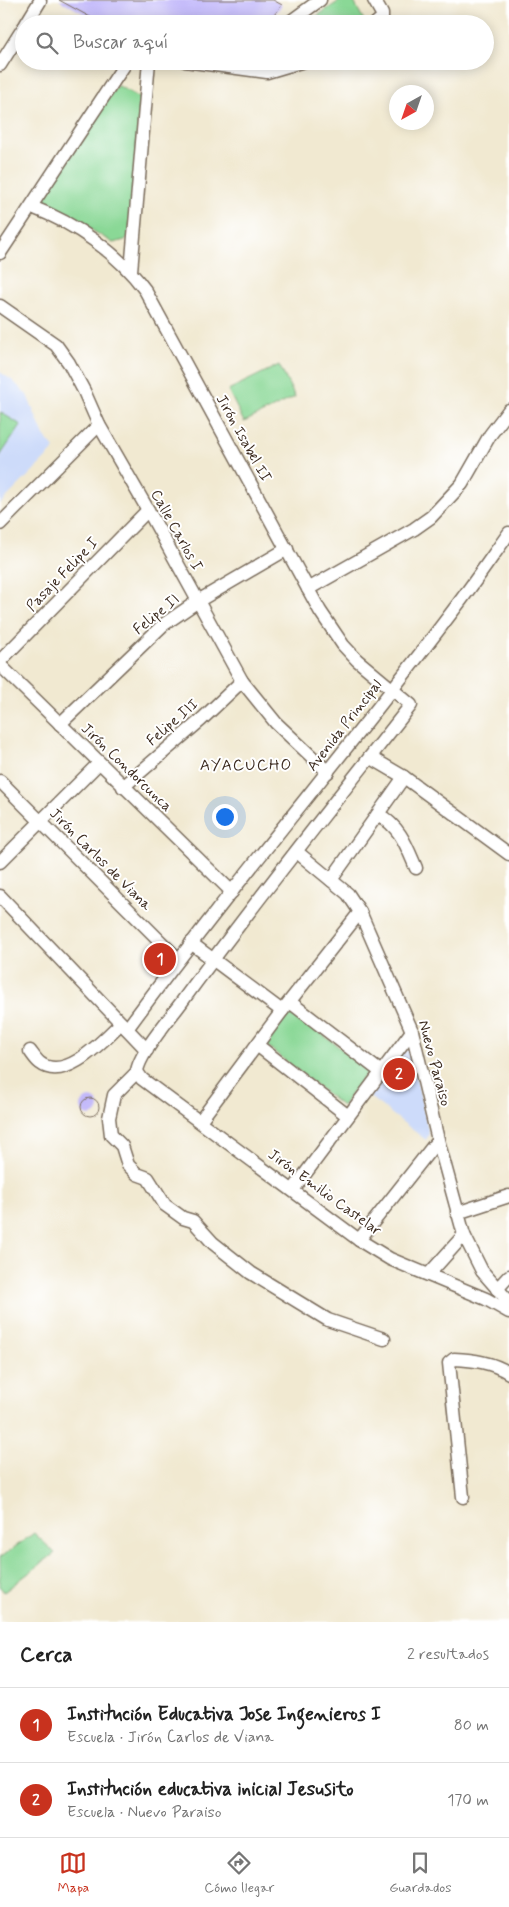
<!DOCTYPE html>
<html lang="es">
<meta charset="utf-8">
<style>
body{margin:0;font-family:Mynerve,sans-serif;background:#f6f6f6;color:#222}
.compass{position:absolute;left:389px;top:85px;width:45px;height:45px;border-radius:50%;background:#fff;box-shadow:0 2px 12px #0003;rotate:220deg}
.you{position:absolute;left:224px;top:816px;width:18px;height:18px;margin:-12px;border:4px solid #fff;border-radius:50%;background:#1a73e8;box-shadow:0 0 0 8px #1a73e833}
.badge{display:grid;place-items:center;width:32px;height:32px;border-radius:50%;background:#c8321e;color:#fff;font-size:16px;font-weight:700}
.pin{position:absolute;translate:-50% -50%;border:2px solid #fff;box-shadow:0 1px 5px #0006}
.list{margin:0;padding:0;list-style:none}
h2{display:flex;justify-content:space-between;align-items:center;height:65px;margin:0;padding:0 20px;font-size:21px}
h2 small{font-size:16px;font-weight:400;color:#767676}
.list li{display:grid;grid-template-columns:32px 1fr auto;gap:15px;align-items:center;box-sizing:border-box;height:75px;padding:0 20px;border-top:1px solid #e0e0e0}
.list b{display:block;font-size:19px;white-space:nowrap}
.list p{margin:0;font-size:16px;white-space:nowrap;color:#767676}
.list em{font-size:16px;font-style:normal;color:#767676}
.icon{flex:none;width:28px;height:28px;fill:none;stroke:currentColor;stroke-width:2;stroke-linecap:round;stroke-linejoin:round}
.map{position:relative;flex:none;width:509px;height:1622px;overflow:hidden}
.search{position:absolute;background:#fff;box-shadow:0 2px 12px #0003;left:15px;right:15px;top:15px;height:55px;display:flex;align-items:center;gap:12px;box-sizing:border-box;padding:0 18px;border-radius:28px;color:#767676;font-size:19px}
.sheet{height:215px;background:#fff}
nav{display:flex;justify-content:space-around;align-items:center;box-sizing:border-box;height:70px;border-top:1px solid #e0e0e0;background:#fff;font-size:14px;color:#767676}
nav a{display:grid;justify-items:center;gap:2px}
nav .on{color:#c8321e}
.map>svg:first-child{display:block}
</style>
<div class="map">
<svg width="509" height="1622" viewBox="0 0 509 1622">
<rect width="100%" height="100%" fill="#fff"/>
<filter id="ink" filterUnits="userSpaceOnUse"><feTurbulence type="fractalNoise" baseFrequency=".02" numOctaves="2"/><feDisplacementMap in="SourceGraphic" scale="10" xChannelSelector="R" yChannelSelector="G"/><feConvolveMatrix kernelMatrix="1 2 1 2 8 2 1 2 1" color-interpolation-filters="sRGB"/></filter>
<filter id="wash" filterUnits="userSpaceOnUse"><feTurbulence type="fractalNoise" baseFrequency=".0096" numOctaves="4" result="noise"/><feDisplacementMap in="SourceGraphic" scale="20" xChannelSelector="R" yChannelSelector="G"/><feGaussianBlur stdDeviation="1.12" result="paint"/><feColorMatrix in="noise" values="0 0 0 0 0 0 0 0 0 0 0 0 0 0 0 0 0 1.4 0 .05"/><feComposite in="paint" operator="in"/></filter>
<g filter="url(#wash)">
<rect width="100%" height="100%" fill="#f1e9d1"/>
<g fill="#cddbfa">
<polygon points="0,372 13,381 27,395 44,436 55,449 0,504"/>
<polygon points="410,1050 429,1134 426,1140 367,1095 399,1052"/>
</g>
<g fill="#8ad896" stroke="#62815a">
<polygon points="341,0 353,0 366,24 305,24"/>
<polygon points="117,85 140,98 129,236 125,240 113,243 46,202 44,197"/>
<polygon points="279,365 295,397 244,422 228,390"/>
<polygon points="0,412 21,425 0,456"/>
<polygon points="289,1009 369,1070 342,1106 262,1042"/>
<polygon points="34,1533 55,1553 4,1592 0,1587 0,1558"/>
</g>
<g id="blocks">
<g fill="#bbb0f9">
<polygon points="59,0 273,0 282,5 267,24 145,24 132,21 130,24 103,24"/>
<circle cx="90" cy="1107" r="9"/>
</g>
</g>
</g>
<g filter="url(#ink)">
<use href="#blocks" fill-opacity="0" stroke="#7b6d5d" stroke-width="1"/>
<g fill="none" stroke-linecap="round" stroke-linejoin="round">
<defs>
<g id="street">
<polyline points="374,0 382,14 382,18 375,24"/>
<polyline points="26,24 40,1"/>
<polyline points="287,24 320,0"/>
<polyline points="185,61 267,72 304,61"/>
<polyline points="0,65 24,27"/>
<path d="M32,207C76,224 117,252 145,290L320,611L343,645L357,660L411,705C334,803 255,901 181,1003C170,1018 138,1055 137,1072"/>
<polyline points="0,253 127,61"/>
<polyline points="131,271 149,61"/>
<polyline points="0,306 56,345 69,363 84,391 99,425 148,510 242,681 276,723 328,772"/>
<polyline points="0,524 99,425"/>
<polyline points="308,589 414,529 431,517 462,484 490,435 509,410"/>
<polyline points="0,661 148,510"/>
<polyline points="0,665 232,892"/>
<polyline points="60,724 163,625 198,601 287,549"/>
<polyline points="370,757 404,777 509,854"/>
<polyline points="0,781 178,959"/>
<polyline points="123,787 201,720 242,681"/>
<path d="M378,814C401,828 406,845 416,868"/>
<polyline points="297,852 348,894 360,912 412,1031 438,1140 464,1235 482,1271 509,1302"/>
<polyline points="0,862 99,763"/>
<polyline points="331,880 404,777"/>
<polyline points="0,896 147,1050"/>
<polyline points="191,943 282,1011"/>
<polyline points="290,1002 381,1072"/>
<path d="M127,1029C230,888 344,755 449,616C470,589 489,561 509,533"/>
<polyline points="257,1045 348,1116"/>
<path d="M30,1051C33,1055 36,1060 40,1063C66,1083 104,1039 121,1023"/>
<polyline points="137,1072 142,1079 359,1240 390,1259 486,1299 509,1312"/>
<polyline points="137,1072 114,1095 109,1118 111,1135 122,1146 128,1165 137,1174 148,1178 165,1205 183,1218 193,1221 213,1243 251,1273 328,1320 384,1339"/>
<polyline points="200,1121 282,1011 360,912"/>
<polyline points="293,1190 412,1031"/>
<polyline points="457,1213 509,1196"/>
<polyline points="359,1240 438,1140"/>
<polyline points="429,1274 464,1235"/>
<polyline points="497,1289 509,1276"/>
<path d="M463,1497L449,1363L454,1359C473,1360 492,1362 509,1373"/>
</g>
</defs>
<use href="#street" stroke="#7b6d5d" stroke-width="15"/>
<use href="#street" stroke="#fff" stroke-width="12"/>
</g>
</g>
<g text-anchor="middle" stroke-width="4" stroke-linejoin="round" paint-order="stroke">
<g font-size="15" fill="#3b2a1e" stroke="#fff">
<text transform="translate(244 438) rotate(61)" y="5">Jirón Isabel II</text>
<text transform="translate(177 530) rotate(61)" y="5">Calle Carlos I</text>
<text transform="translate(62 574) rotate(-46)" y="5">Pasaje Felipe I</text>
<text transform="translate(156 614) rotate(-39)" y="5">Felipe II</text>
<text transform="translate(172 722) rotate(-41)" y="5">Felipe III</text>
<text transform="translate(344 725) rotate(-52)" y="5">Avenida Principal</text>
<text transform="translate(127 767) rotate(44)" y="5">Jirón Condorcunca</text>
<text transform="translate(101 859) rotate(45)" y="5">Jirón Carlos de Viana</text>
<text transform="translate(435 1063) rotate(75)" y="5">Nuevo Paraiso</text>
<text transform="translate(325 1192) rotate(36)" y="5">Jirón Emilio Castelar</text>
</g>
<g font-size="16" letter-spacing="1" fill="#3b2a1e" stroke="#fff">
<text x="246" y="770">AYACUCHO</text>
</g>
</g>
</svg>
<svg class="compass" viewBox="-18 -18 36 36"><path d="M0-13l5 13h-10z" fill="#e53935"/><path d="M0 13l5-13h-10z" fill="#767676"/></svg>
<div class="you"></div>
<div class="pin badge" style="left:160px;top:959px">1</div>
<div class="pin badge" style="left:399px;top:1074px">2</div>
<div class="search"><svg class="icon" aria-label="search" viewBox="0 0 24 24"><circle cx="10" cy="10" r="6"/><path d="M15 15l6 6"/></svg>Buscar aquí</div>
</div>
<section class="sheet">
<h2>Cerca<small>2 resultados</small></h2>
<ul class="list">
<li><span class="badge">1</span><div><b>Institución Educativa Jose Ingenieros I</b><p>Escuela · Jirón Carlos de Viana</p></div><em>80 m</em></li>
<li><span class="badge">2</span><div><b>Institución educativa inicial Jesusito</b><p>Escuela · Nuevo Paraiso</p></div><em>170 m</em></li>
</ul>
</section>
<nav>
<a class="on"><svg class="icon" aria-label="map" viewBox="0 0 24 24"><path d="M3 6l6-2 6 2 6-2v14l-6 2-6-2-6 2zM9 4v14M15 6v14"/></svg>Mapa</a>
<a><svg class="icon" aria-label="directions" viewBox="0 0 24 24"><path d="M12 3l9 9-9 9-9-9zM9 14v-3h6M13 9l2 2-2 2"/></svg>Cómo llegar</a>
<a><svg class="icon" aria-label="saved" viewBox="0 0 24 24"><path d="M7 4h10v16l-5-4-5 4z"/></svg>Guardados</a>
</nav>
